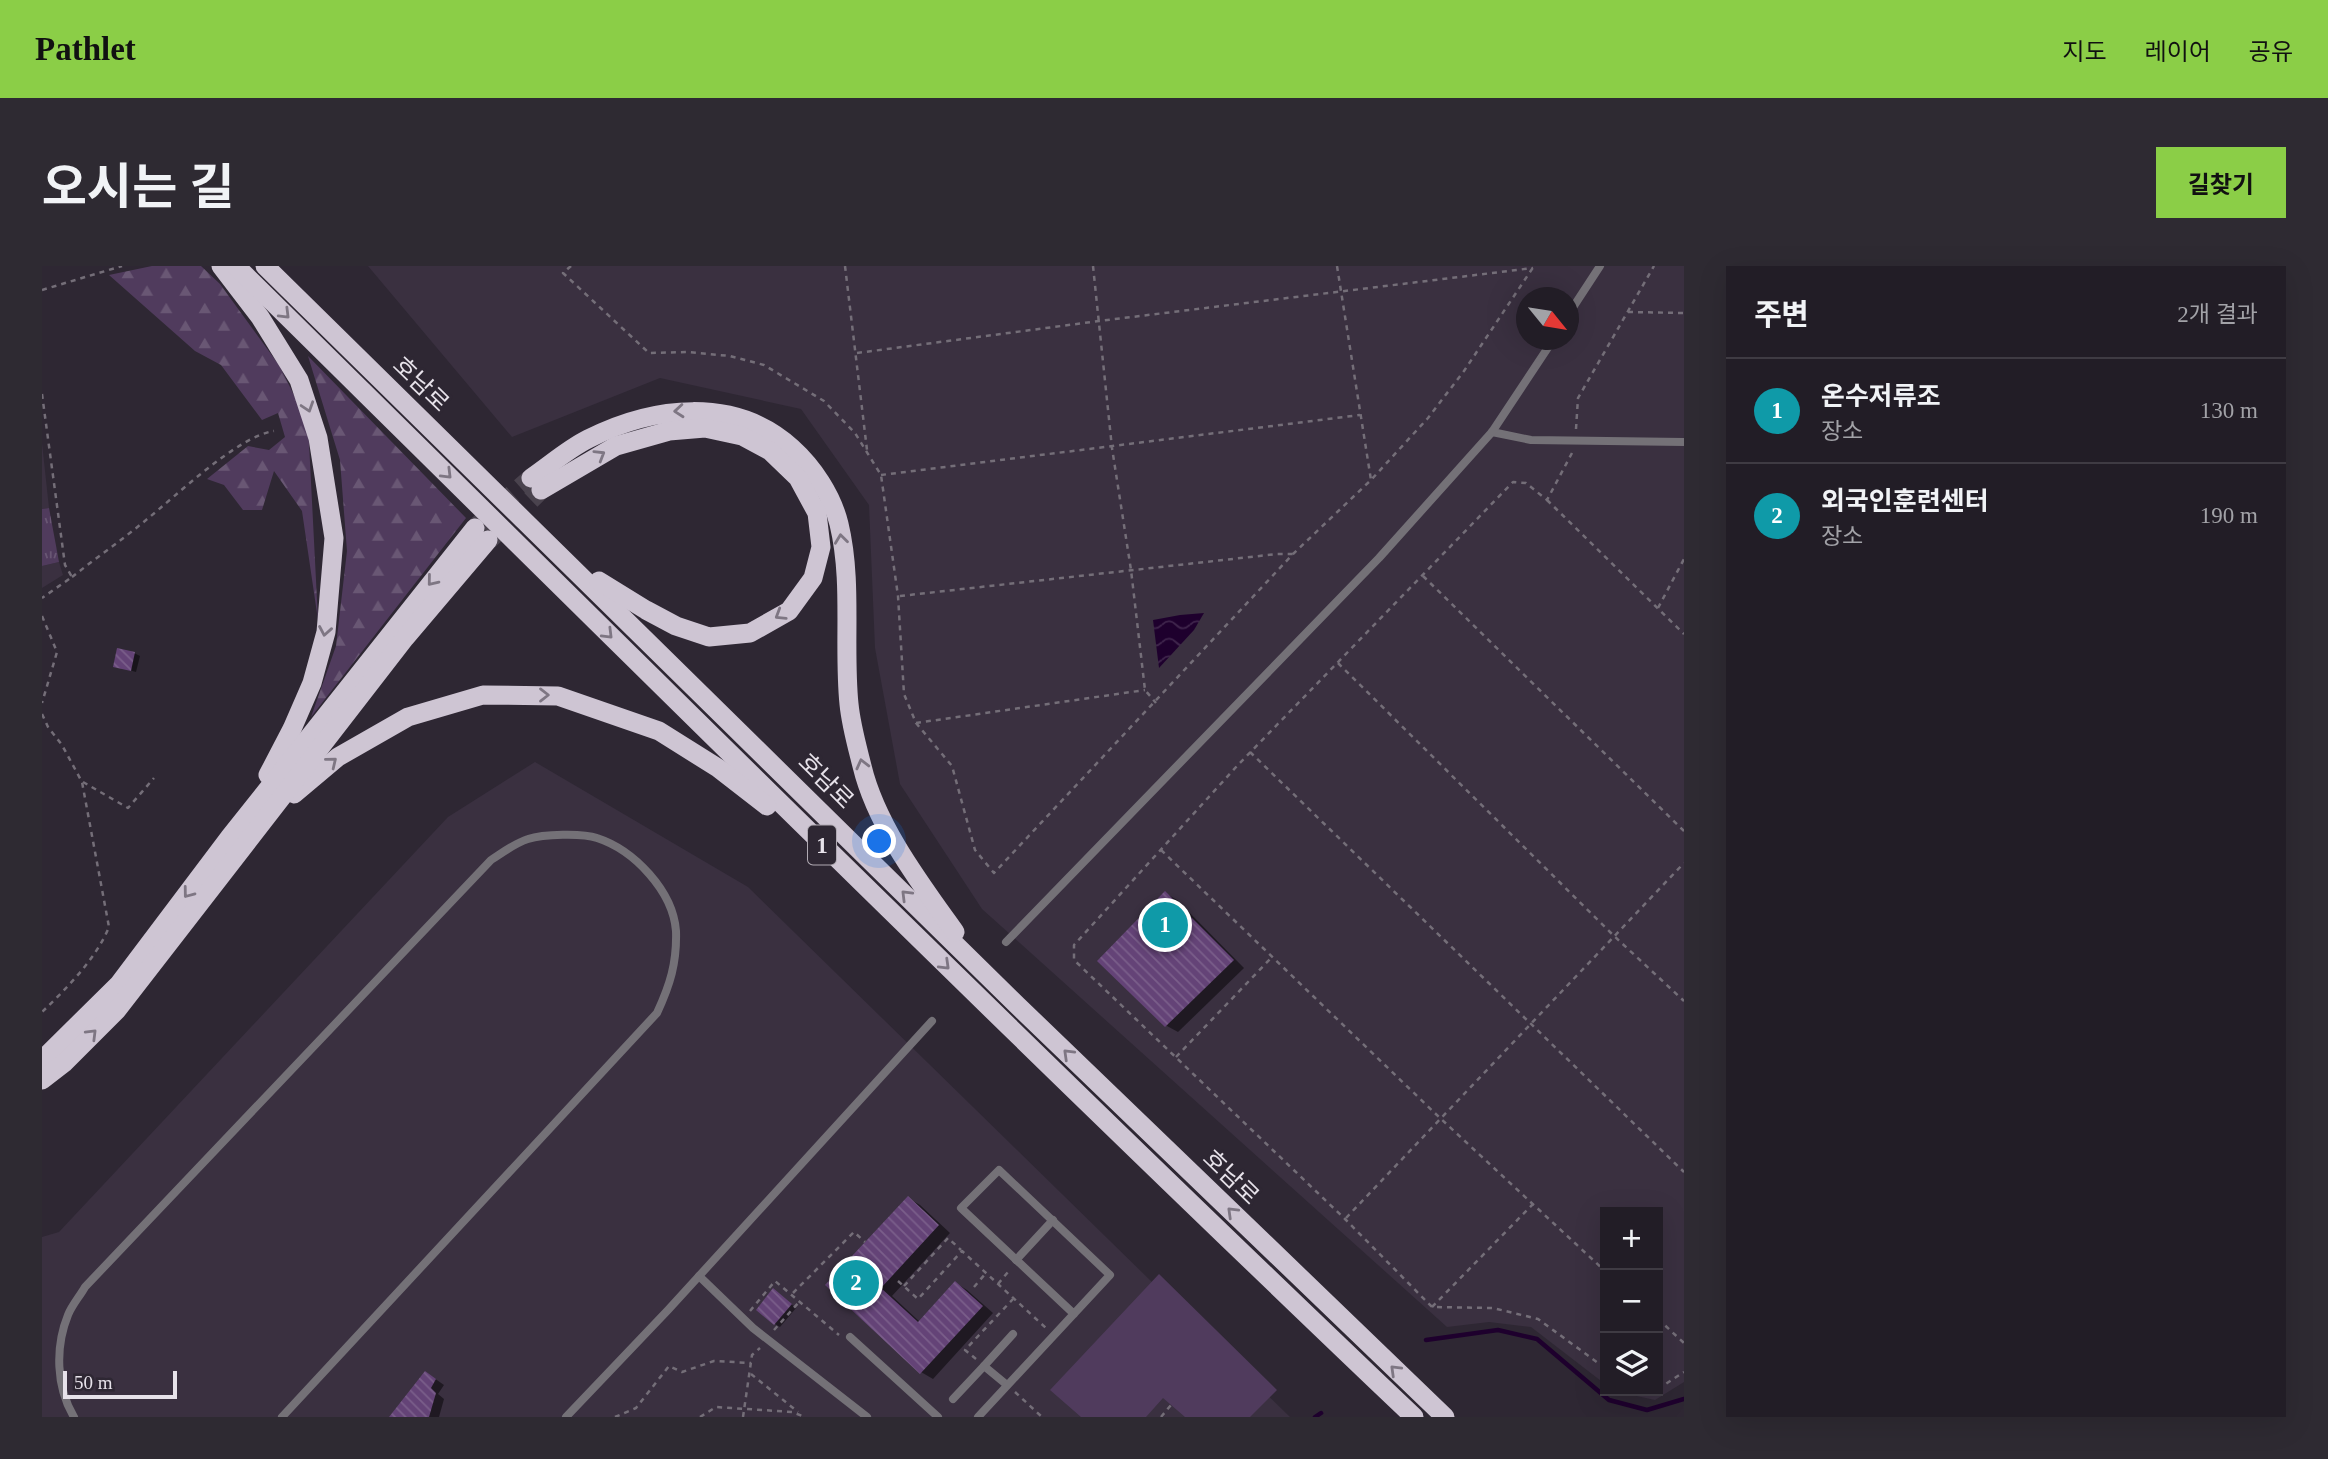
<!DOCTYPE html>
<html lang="ko">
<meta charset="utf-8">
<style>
body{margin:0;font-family:"Times New Roman","Noto Sans KR",serif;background:#2e2a32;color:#f1f3f6}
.controls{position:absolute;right:21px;bottom:21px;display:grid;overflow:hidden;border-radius:0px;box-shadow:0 7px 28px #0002}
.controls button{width:63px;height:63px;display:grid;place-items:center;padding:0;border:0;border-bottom:2px solid #3f3b43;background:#221d26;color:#f1f3f6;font:35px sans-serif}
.compass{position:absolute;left:1474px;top:21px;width:63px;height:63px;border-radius:50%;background:#221d26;box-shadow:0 7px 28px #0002;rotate:120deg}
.scale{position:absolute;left:21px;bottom:18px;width:114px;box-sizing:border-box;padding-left:7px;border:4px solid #e7e2ea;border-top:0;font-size:19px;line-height:24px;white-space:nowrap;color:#e7e2ea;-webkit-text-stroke:5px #2e2733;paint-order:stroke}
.you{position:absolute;left:838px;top:576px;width:24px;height:24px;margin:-18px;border:5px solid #fff;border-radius:50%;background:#1a73e8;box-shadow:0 0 0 10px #1a73e833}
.badge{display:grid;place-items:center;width:46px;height:46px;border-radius:50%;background:#8bce47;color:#fff;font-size:23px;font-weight:700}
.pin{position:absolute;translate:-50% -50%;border:4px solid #fff;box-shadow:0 2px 7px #0006}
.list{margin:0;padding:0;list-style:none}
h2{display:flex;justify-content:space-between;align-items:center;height:91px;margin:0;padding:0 28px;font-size:30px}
h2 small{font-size:23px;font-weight:400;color:#a2a2a7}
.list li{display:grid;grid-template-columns:46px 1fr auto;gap:21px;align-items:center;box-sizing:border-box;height:105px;padding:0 28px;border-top:2px solid #3f3b43}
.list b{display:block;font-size:26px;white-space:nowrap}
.list p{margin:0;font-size:23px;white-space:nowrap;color:#a2a2a7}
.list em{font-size:23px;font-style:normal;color:#a2a2a7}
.icon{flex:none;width:38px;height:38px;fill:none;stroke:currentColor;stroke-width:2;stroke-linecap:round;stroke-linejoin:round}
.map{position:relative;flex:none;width:1642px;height:1151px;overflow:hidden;border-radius:0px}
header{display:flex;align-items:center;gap:42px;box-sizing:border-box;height:98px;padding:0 35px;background:#8bce47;color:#111}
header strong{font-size:33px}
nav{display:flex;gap:38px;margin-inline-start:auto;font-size:24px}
.intro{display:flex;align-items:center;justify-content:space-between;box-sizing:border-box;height:168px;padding:0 42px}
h1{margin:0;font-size:49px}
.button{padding:18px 32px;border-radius:0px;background:#8bce47;color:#111;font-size:24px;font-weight:700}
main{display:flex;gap:42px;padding:0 42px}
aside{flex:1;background:#221d26;border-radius:0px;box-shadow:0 7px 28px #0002}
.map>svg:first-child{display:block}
</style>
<header>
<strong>Pathlet</strong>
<nav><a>지도</a><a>레이어</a><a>공유</a></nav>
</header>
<div class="intro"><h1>오시는 길</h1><a class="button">길찾기</a></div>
<main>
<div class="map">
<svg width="1642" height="1151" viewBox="0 0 1642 1151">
<defs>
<pattern id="grass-tufts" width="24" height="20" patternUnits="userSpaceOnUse" patternTransform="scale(1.75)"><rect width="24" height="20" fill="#503b5d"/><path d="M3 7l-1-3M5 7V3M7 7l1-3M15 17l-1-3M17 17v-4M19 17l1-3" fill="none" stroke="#695774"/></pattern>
<pattern id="forest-firs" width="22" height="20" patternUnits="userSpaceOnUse" patternTransform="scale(1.75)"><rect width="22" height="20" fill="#503b5d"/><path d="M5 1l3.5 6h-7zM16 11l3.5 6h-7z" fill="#695774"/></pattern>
<pattern id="water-waves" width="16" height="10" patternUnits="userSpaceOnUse" patternTransform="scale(1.75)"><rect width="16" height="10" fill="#1e002d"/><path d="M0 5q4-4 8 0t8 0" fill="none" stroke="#3f254c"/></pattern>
<pattern id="building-back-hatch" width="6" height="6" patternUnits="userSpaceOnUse" patternTransform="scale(1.75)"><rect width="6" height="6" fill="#644377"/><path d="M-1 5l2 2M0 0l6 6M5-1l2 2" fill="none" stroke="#7a5e8a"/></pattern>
</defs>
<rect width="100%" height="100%" fill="#2e2733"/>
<g fill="#3a3040" fill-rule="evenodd">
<path d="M326,0H1642V1116L1613,1134L1572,1125H1616V946H1563V1118L1489,1061L1447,1056L1405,1061L940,643L858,518L833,382L827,239L759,143L618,112L470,171ZM1484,32H1526V74H1484Z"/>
<polygon points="0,177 7,242 0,243"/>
<polygon points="17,296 21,309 0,322 0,300"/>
<polygon points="493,496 706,621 1248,1151 0,1151 0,971 17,966 406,551"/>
</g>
<polygon fill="url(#grass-tufts)" points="7,242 17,296 0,300 0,243"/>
<g fill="url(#forest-firs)">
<polygon points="110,0 159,0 178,18 237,99 266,157 276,354 260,245 232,205 220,244 201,244 182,219 165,213 206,180 227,184 243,171 236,147 220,154 179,99 153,85 67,9"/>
<polygon points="266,90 424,252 269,451 294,380 305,285 298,194"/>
</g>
<polygon fill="#503b5d" points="1117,1008 1235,1124 1208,1151 1143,1151 1121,1132 1104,1151 1039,1151 1008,1124"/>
<polygon fill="url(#water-waves)" points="1162,347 1152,364 1117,402 1111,354 1138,349"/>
<g fill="#0007">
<polygon points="92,387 98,390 94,406 73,400"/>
<polygon points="1123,627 1135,634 1202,702 1136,766 1125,760 1057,695"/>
<polygon points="866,932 878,939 908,967 850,1030 878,1056 914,1017 925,1024 951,1047 891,1113 879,1106 786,1019"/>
<polygon points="737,1028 754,1042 738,1061 733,1058"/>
<polygon points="392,1112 402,1119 396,1128 402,1133 397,1151 348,1151"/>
</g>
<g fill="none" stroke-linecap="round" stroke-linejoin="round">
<g stroke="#1e002d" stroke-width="4.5">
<polyline points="1384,1074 1456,1064 1495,1073 1567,1134 1605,1144 1642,1133"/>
<polyline points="1273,1151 1279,1147"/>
</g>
</g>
<g fill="url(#building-back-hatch)">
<polygon points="75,382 93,386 89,405 71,401"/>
<polygon points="1123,625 1192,694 1123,761 1055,695"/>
<polygon points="866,930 897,959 839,1022 876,1056 913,1015 941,1040 878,1108 783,1019"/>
<polygon points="731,1022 750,1038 732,1059 714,1044"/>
<polygon points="383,1105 394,1113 389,1122 394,1127 387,1151 347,1151"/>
</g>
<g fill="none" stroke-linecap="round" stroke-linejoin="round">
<g stroke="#4a434e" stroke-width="19" stroke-dasharray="19 10" stroke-linecap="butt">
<polyline points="435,260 489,212"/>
<polyline points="447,274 499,224"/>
</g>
<g stroke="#746e78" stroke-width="2.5" stroke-dasharray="5 5" stroke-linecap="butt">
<polyline points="529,0 521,7 607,87 645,86 688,90 722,99 782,135 813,167 839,209 856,330 862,428 874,457 910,500 933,584 952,607 1251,288 1329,214 1386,152 1422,105 1492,0"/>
<polyline points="803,0 825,184"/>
<polyline points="1051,0 1070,182 1089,304 1103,424 1114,437"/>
<polyline points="1295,0 1329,214"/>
<polyline points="0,24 80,0"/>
<polyline points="1586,46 1642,47"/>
<polyline points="815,87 1057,55 1491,2"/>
<polyline points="0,128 23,299 30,311 0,332"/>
<polyline points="1534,163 1536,132 1612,0"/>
<polyline points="1530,187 1505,234 1484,217 1471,216 1195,500 1032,679 1032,694 1303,953 1390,1041 1451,1042 1496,1053 1563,1102"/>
<polyline points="839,209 1318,149"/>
<polyline points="1505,234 1642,368"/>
<polyline points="1381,310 1642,565"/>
<path d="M30,311C54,292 80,274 104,254C134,230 196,170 232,165"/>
<polyline points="858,330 1235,288 1251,288"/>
<polyline points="1616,342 1642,293"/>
<polyline points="0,350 15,386 0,437"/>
<polyline points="1296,397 1571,669 1642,735"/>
<path d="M0,448L6,461L20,479L40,516L67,661C54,693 24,723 0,746"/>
<polyline points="874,457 1103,424"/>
<polyline points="1208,486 1642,906"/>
<polyline points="41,516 86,542 112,512"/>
<polyline points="1119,584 1398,852 1563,1005"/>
<polyline points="1134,791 1230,691"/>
<polyline points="1304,952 1642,597"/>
<polyline points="856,1015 876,1033 920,985 1004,1062"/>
<polyline points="956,1018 966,1006"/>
<polyline points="862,1020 906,972 919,984"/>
<polyline points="932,1021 944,1007"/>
<polyline points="751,1027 812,966 823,976"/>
<polyline points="1390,1041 1491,938"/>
<polyline points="708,1045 733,1015 797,1069"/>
<polyline points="1616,1053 1642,1077"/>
<polyline points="732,1064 758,1035"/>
<polyline points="934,1093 923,1084 971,1033"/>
<polyline points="709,1108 756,1146"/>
<polyline points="1616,1123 1642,1106"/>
<polyline points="973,1126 1000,1151"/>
<polyline points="573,1151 594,1142 627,1100 640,1106 672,1095 709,1097"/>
<polyline points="658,1151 674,1141 750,1146 763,1151"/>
<polyline points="701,1151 710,1089 718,1082"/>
<polyline points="1119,1151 1129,1139"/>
</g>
<g stroke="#747177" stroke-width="8">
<polyline points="1526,49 1558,0"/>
<polyline points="1450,166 1489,174 1642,176"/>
<polyline points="964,676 1337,292 1450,166 1511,74"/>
<polyline points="974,994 1011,954"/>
<polyline points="657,1010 711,1062 825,1151"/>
<polyline points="808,1071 896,1151"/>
<polyline points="942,1100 971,1068"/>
<polyline points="911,1133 942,1100 965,1119"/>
<path d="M32,1151C14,1121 13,1081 26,1049C30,1039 38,1030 43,1021L449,594C460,587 473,577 486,573C501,568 541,567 555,572C592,584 631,625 634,665C635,697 628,719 615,747L240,1151"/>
<polyline points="524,1151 626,1044 890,755"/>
<polyline points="936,1151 1068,1009 957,904 919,942 1032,1048"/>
</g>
<g stroke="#cec5d3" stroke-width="19">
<polyline points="179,0 218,51 257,114 276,172 292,272 284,366 270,417 250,463 226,509"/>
<path d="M194,0C585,386 974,772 1372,1151"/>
<polyline points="223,0 975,739 1403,1151"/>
<path d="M489,212C508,199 526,183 546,173C611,140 693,130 750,182C771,201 790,229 797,258C811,316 801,379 807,438C809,459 815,480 820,500C834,559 878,617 913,666"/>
<polyline points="499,224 574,180 627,165 663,162 700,170 728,185 756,212 775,247 779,281 771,312 747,345 708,367 667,371 634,360 604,344 557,315"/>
<polyline points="252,528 296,491 366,451 441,429 516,430 617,465 676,502 725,540"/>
<polyline points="0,794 77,718 187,572 433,262"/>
<polyline points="0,814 22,797 75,744 363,372 446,274"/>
</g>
</g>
<defs><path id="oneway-chevron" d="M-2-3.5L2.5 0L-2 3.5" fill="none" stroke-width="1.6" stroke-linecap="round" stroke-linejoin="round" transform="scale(1.75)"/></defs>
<g stroke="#7e7683">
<use href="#oneway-chevron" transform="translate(243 48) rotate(45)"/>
<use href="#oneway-chevron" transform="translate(266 141) rotate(72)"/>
<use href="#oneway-chevron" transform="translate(637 145) rotate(175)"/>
<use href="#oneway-chevron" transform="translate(558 189) rotate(-31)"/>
<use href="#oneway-chevron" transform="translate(405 208) rotate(45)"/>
<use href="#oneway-chevron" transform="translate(799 273) rotate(-97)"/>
<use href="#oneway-chevron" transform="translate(390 315) rotate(129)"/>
<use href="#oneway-chevron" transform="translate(738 349) rotate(148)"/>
<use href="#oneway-chevron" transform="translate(283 365) rotate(100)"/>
<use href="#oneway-chevron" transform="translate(566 368) rotate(45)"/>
<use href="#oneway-chevron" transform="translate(502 429)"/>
<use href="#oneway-chevron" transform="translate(290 496) rotate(-39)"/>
<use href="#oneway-chevron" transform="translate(820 498) rotate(-104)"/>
<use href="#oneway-chevron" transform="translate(146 627) rotate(127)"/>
<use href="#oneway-chevron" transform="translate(864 629) rotate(-135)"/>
<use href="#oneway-chevron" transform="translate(903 699) rotate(44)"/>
<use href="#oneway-chevron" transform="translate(50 768) rotate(-45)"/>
<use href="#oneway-chevron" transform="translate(1026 788) rotate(-136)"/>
<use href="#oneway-chevron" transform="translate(1190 946) rotate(-136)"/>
<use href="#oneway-chevron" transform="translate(1353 1104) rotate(-136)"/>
</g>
<g text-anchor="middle" stroke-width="6" stroke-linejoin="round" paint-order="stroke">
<rect fill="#2e2733" stroke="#b0aab3" stroke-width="2" x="766" y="559.5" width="28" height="39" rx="5"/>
<g font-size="23" font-weight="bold" fill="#e7e2ea">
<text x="780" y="587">1</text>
</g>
<g font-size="24" fill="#e7e2ea" stroke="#2e2733">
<text transform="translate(379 118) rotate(44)" y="8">호남로</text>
<text transform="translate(784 515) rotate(45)" y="8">호남로</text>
<text transform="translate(1189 911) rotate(44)" y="8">호남로</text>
</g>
</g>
</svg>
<div class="controls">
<button>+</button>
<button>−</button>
<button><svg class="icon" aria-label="layers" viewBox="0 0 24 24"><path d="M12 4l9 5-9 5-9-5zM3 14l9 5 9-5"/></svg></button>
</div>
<svg class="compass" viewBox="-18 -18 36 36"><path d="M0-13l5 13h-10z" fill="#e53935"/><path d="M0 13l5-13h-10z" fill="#a2a2a7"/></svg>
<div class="scale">50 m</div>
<div class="you"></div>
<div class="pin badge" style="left:1123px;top:659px;background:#0f9aa8">1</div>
<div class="pin badge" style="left:814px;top:1017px;background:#0f9aa8">2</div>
</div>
<aside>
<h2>주변<small>2개 결과</small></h2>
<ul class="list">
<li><span class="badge" style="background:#0f9aa8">1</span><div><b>온수저류조</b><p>장소</p></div><em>130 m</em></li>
<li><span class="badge" style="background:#0f9aa8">2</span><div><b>외국인훈련센터</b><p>장소</p></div><em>190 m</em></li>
</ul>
</aside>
</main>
